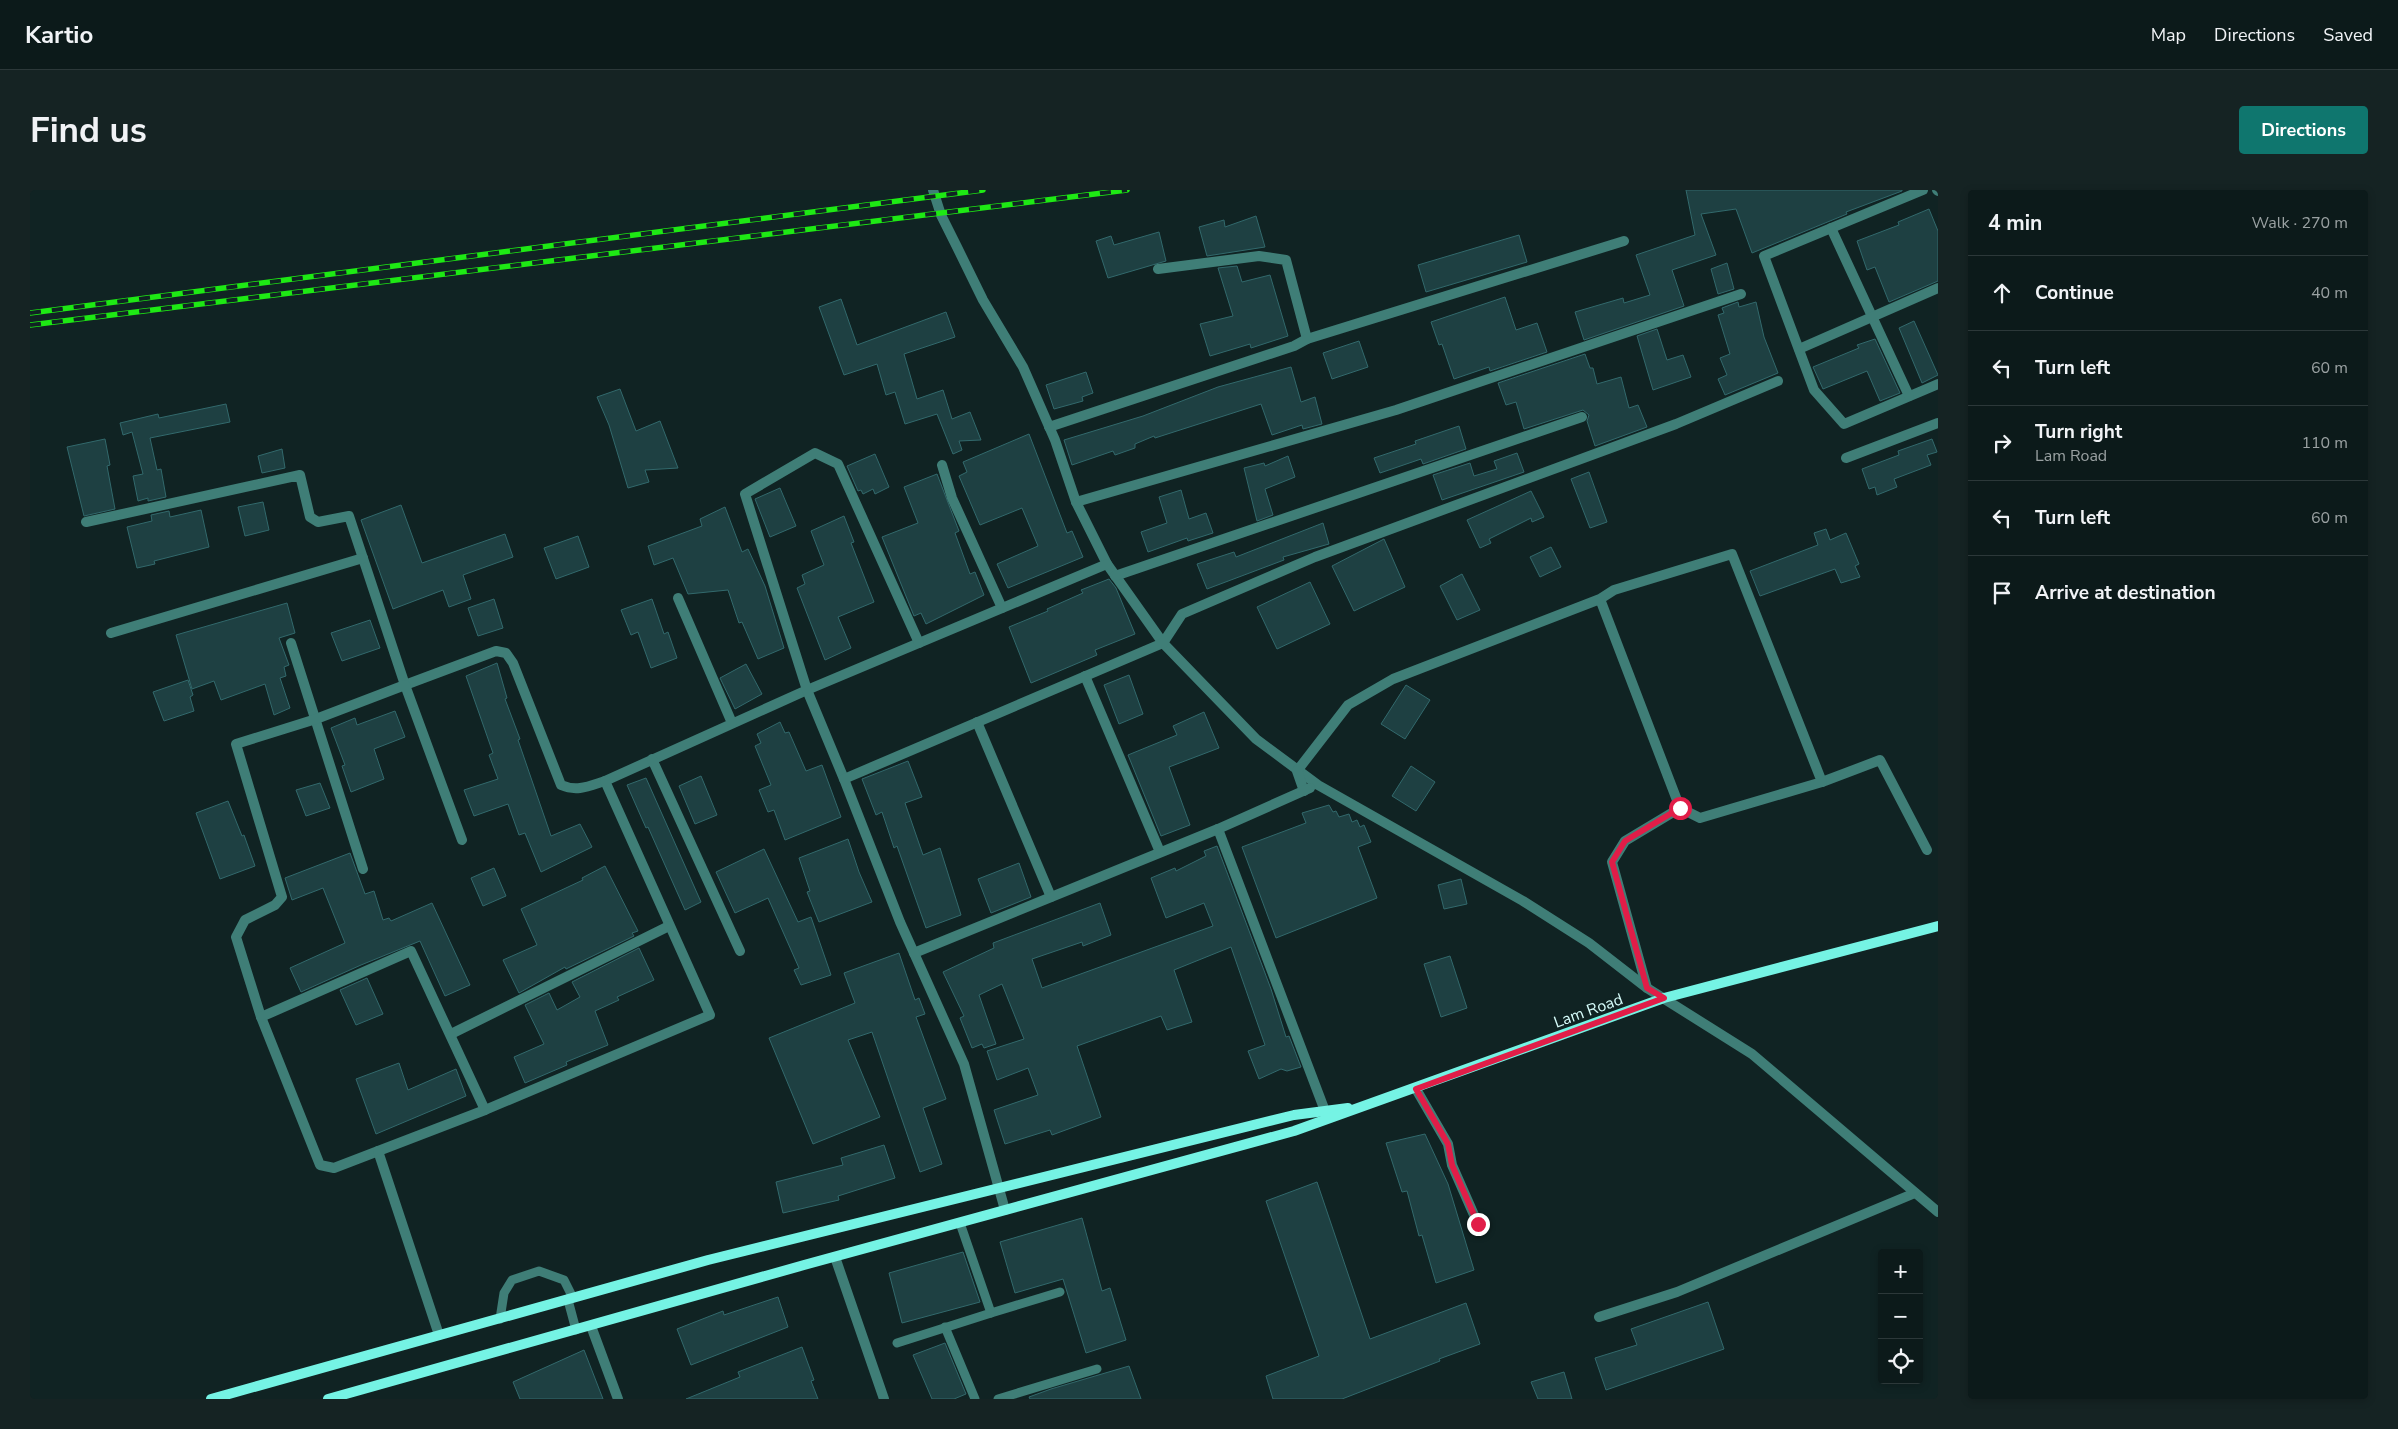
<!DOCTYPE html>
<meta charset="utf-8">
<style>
body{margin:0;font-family:"Nunito Sans",sans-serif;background:#152323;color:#f1f3f6}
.controls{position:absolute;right:15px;bottom:15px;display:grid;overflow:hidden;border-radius:5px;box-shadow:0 2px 8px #0003}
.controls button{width:45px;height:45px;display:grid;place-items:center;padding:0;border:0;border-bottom:1px solid #2c3839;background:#0c1a1a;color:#f1f3f6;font:25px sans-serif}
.stop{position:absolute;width:15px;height:15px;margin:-11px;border:4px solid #e11d48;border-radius:50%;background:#fff}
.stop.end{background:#e11d48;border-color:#fff;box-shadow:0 1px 5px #0008}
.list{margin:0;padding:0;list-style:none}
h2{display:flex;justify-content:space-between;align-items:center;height:65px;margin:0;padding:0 20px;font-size:21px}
h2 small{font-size:16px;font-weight:400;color:#9aa1a2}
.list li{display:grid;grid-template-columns:32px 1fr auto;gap:15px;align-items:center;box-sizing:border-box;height:75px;padding:0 20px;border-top:1px solid #2c3839}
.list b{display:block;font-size:19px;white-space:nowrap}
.list p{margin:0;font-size:16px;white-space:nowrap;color:#9aa1a2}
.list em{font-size:16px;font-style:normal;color:#9aa1a2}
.icon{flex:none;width:28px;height:28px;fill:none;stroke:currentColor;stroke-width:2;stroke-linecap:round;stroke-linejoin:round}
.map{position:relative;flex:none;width:1908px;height:1209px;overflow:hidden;border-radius:5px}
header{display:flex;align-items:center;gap:30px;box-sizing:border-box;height:70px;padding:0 25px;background:#0c1a1a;border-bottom:1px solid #2c3839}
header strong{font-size:24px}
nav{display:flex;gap:28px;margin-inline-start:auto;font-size:18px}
.intro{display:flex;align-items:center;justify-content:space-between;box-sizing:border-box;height:120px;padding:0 30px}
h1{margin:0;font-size:35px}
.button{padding:12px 22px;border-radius:5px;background:#0f766e;color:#fff;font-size:18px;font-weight:700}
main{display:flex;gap:30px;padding:0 30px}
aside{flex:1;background:#0c1a1a;border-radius:5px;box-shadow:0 2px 8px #0003}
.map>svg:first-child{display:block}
</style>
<header>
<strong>Kartio</strong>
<nav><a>Map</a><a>Directions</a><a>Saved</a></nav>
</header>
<div class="intro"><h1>Find us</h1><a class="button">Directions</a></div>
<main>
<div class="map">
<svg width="1908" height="1209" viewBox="0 0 1908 1209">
<rect width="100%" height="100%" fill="#102323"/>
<g fill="#1e4042" stroke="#32696c">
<polygon points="1656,0 1872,0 1872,1 1816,22 1817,24 1722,63 1706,19 1671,24 1686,65 1642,80 1654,116 1554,150 1545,122 1593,108 1594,113 1620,105 1606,65 1665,45"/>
<polygon points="1899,19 1908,41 1908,91 1859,112 1845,77 1837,80 1827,51 1869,35 1868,32"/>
<polygon points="1226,26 1235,57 1177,66 1169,37 1194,30 1195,37"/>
<polygon points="1129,42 1136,71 1078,88 1066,51 1081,46 1084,55"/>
<polygon points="1489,45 1497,72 1396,102 1388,75"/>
<polygon points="1697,73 1704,99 1688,104 1681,79"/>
<polygon points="1207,76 1212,92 1240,85 1258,146 1221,158 1220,154 1180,166 1170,134 1203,126 1188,78"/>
<polygon points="1475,107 1486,140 1507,133 1517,162 1460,181 1459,177 1424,189 1412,154 1409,155 1401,132"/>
<polygon points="811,109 827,155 916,122 925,147 874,164 887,209 913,200 922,229 940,222 951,250 929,251 932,260 923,264 907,224 875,234 865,202 856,205 847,174 814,185 789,117"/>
<polygon points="1708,112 1709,117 1726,112 1734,147 1748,183 1695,205 1688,189 1697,185 1690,168 1700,164 1688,125 1694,123 1692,118"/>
<polygon points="1884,131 1908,185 1892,193 1869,138"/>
<polygon points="1627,139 1637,170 1653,165 1661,187 1623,200 1607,146"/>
<polygon points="1845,149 1870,203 1850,211 1837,181 1793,199 1783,177 1829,158 1827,155"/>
<polygon points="1329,151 1338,177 1302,189 1293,163"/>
<polygon points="1555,164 1560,178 1563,178 1567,194 1591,187 1599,218 1608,215 1617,237 1565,256 1557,231 1559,225 1553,220 1494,239 1486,212 1476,215 1468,193"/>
<polygon points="1261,177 1271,212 1285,207 1292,234 1273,239 1272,235 1242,245 1231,214 1125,248 1124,246 1105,254 1105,258 1085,265 1083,261 1042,275 1034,250 1113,226 1188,197"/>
<polygon points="1056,182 1063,203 1052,207 1053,211 1024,219 1016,195"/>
<polygon points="590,199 606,241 630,231 648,278 615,280 619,292 598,298 579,235 567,207"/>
<polygon points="196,214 200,232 120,248 127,280 131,279 136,307 118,311 118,308 108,311 103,286 113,284 102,242 93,245 90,233 128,224 129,228"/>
<polygon points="1429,236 1436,259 1393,274 1391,269 1350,283 1344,268 1386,254 1385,251"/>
<polygon points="999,244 1037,343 1042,341 1053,367 978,398 967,374 1008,356 992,318 950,335 929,286 937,282 933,272"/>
<polygon points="75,249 80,275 77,276 85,319 54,326 37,257"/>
<polygon points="1902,249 1907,262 1897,265 1901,275 1864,289 1867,297 1847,305 1845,297 1839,299 1832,279 1869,265 1868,261"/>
<polygon points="252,259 255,278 232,283 228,266"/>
<polygon points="1487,263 1494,282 1412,310 1403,285 1440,273 1444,286 1467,279 1464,271"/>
<polygon points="845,264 859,297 845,304 843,299 833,304 831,300 828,301 817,276"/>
<polygon points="1258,266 1265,287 1235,299 1243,325 1227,331 1214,278 1234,273 1235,276"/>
<polygon points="1559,282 1577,332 1560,338 1541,289"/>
<polygon points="907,284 929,341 925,343 940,384 945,382 954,405 896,434 891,423 884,426 852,347 888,333 874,297"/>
<polygon points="750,298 766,336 740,347 725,309"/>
<polygon points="1151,300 1159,329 1176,323 1183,343 1158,351 1157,348 1118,362 1111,342 1137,333 1129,307"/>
<polygon points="1501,301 1514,327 1502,332 1501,328 1459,349 1461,353 1450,358 1437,330"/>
<polygon points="233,312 239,340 215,346 208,317"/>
<polygon points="371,315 392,373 475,344 483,367 433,385 441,409 419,417 413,400 363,419 331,330"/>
<polygon points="695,317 712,362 718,359 735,396 754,458 728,469 712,432 709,433 698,400 658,404 643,368 624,375 618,356 672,336 670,329"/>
<polygon points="171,320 179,357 124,371 125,374 107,378 97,337 122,331 121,325 139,321 140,327"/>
<polygon points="814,326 824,352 821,353 844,412 808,427 821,458 795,470 767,398 775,394 772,385 794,375 781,341"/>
<polygon points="1293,333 1299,354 1253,367 1254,370 1177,399 1167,374 1204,362 1206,367"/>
<polygon points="1796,339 1800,350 1816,343 1829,374 1825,376 1830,387 1811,393 1805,379 1730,406 1720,381 1788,355 1784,343"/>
<polygon points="548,346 559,377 526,389 514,358"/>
<polygon points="1354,349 1375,397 1324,421 1302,376"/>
<polygon points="1521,357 1531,377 1510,387 1500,367"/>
<polygon points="1432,384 1450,420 1427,430 1410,396"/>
<polygon points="1079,389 1086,398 1105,444 1065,460 1067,465 1001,493 979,437 1018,421 1017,419 1053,403 1051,400"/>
<polygon points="1280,392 1300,434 1247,459 1227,417"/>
<polygon points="464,409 473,438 448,446 438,418"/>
<polygon points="622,409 634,444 638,442 647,468 621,478 608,442 601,445 591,420"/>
<polygon points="257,413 265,443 249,448 259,475 254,477 256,486 250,488 260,518 244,525 235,494 191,510 184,491 162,499 146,445"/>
<polygon points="340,430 350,458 312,471 301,443"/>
<polygon points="467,473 477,508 475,509 490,549 488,550 521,646 550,634 562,657 511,682 495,643 489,645 478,614 444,626 434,600 468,589 459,565 463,563 436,486"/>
<polygon points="716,474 732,504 705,519 690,488"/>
<polygon points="1099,485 1113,524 1089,534 1074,495"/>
<polygon points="158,490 163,505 160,507 164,521 134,531 123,502"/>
<polygon points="1376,495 1400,510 1375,549 1351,534"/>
<polygon points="365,521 375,547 344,559 354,589 321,602 312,576 315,575 301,538 325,528 327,535"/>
<polygon points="1174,522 1189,558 1139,577 1160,635 1131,646 1098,565 1147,545 1143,536"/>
<polygon points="750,532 755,543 759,542 776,581 792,575 811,627 755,650 744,620 738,622 729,600 741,595 725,556 731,553 727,544"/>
<polygon points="878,571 892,607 875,613 893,665 910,658 931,725 896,738 867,656 864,658 852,622 846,625 832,589"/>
<polygon points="1381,576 1405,592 1386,621 1362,606"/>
<polygon points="671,586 687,625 665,634 649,596"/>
<polygon points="616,588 671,712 655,720 618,637 616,638 597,595"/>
<polygon points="290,593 300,618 276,626 266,600"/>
<polygon points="198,611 212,646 214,645 225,676 190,689 166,623"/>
<polygon points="1299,615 1303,622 1306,621 1309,627 1319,624 1322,632 1327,630 1330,637 1334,635 1341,652 1328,657 1347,708 1246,748 1212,657 1276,633 1272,623"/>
<polygon points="818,649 829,682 842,712 789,732 777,702 780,701 769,668"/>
<polygon points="1187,656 1241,799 1256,847 1259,846 1271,877 1257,881 1251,879 1229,889 1218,861 1235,855 1201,757 1144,780 1162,832 1137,840 1131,826 1047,856 1071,927 1022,945 1020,940 975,954 964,920 1008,905 998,878 967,890 957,861 994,849 972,794 949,805 966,854 954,858 952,854 942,858 930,828 934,826 913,782 964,758 963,753 1070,713 1081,745 1053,756 1052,752 1002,769 1012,798 1183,736 1174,713 1136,728 1121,688 1145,678 1146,681 1176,666 1174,661"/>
<polygon points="734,659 768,732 781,727 801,785 771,795 764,780 769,778 738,708 705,723 686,682"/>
<polygon points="320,663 335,704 344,701 353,730 359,728 361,731 402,713 440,795 415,806 390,751 331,775 271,802 260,778 315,753 293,698 262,710 255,688"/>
<polygon points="989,673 1001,707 961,723 948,689"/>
<polygon points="575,676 608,741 602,743 604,746 536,779 535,777 489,803 473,770 507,755 491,719 553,690 552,688"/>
<polygon points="464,678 476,706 453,716 441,688"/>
<polygon points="1431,689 1437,714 1414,719 1408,695"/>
<polygon points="609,758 624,790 587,807 589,810 565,821 578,855 536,872 537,875 495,893 484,867 514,854 495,815 519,803 527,820 550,807 542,792"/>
<polygon points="869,763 885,810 889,808 895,824 886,827 916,909 893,918 912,974 890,982 842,842 818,850 850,927 783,954 739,848 825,813 814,783"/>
<polygon points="1420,766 1437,818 1411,827 1394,774"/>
<polygon points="337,788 353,824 326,835 310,800"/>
<polygon points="369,873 378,900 426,879 436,906 346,944 326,889"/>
<polygon points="1395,944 1418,994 1444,1080 1406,1093 1392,1045 1389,1046 1377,1001 1372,1002 1356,953"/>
<polygon points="854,955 865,988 808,1006 809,1010 753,1023 746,992 813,975 811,968"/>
<polygon points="1287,992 1340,1149 1436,1113 1450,1154 1409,1169 1410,1171 1312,1209 1243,1209 1236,1186 1289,1166 1236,1011"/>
<polygon points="1052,1028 1072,1101 1080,1098 1096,1150 1056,1163 1033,1089 985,1103 970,1052"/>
<polygon points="933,1062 950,1112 872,1133 859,1083"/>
<polygon points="748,1107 758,1137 661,1175 647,1139 693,1121 694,1125"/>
<polygon points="1678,1112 1694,1159 1576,1200 1565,1168 1607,1155 1601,1139"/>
<polygon points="915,1153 936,1204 924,1209 902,1209 883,1165"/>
<polygon points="772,1157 784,1190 781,1191 788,1209 656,1209 710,1187 708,1182"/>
<polygon points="554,1160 573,1209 490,1209 483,1192"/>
<polygon points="1099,1176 1111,1209 1000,1209 999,1207 1021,1199"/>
<polygon points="1534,1182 1542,1209 1508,1209 1501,1192"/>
</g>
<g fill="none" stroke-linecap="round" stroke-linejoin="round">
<g stroke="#3f7e77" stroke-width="9">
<polyline points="538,1110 546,1140"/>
<polyline points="961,1123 1030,1102"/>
<polyline points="470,1129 474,1103 482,1090 509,1081 534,1090 543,1108"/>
<polyline points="915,1137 945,1209"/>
<polyline points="867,1153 961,1123 930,1033"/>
<polyline points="968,1209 1067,1179"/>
</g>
<g stroke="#3f7e77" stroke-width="10">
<polyline points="903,0 911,25 927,57 953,110 993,177 1025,250 1046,312 1077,374 1133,453 1226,549 1288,595 1493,711 1559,753 1617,798 1722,864 1908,1022"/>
<polyline points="1893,0 1734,66 1784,200 1814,234 1908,194"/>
<polyline points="1907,0 1908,1"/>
<polyline points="1801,38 1879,206"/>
<polyline points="1128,79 1229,66 1256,70 1277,149"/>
<polyline points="1769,159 1908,98"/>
<polyline points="1019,237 1264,156 1277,149 1594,51"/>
<polyline points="1816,268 1908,233"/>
<polyline points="912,275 922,308 972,418"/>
<polyline points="1046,312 1366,220 1711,104"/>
<path d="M56,332L270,285L280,327L288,332L319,326L375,495L466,461L476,463L483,473L531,595C547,602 559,596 575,591L777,500L1077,374"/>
<polyline points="1085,386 1552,227"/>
<polyline points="648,408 702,533"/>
<polyline points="81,443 333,368"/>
<polyline points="261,453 333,679"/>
<polyline points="1055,486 1130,662"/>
<polyline points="947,532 1021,707"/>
<polyline points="622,569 710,761"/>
<polyline points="814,589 777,500 715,304 785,263 808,274 889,453"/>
<polyline points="1792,592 1850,570 1897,660"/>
<polyline points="1274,601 1267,581 1318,515 1363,489 1570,409 1584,400 1702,364 1792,592 1670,628 1650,618 1570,409"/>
<polyline points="1188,639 1295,921"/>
<polyline points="432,650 375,495 286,529 206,554 252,707 245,715 215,730 206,747 231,827 290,975 304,978 455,920"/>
<polyline points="884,763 1188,639 1280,598"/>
<polyline points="1617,798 1582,672 1595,651 1650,618"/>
<polyline points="231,827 381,761 455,920 680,825 575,591"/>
<polyline points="421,844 639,736"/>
<polyline points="1386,899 1418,954 1422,975 1448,1034"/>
<polyline points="348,961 409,1145"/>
<polyline points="975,1020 934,874 870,732 814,589 1133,453 1152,424 1285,367 1646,234 1748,191"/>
<polyline points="805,1067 854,1209"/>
<polyline points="1569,1127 1647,1102 1885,1003"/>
<polyline points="561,1136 588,1209"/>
</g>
<g stroke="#75f3e4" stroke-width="10">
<polyline points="181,1209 678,1070 1264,925 1318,918"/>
<polyline points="298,1209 774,1075 1264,941 1634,808 1908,736"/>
</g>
<defs>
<g id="rail">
<polyline points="0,123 953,0"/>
<polyline points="0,135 1097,0"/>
</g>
</defs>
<use href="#rail" stroke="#1ee914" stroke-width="5.5"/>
<use href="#rail" stroke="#102323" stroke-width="4" stroke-dasharray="11" stroke-linecap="butt"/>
</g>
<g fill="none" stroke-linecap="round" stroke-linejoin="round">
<polyline stroke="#e11d48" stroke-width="6" points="1448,1034 1422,975 1418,954 1386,899 1634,808 1617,798 1582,672 1595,651 1650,618"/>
</g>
<g text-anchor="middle" stroke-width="4" stroke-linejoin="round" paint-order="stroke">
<g font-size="16" fill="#d6fcfa" stroke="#102323">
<text transform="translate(1558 820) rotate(-20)" y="6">Lam Road</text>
</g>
</g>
</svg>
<div class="controls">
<button>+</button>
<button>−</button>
<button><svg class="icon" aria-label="locate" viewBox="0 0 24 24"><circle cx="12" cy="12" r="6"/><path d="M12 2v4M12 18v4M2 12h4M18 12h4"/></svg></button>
</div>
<div class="stop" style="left:1650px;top:618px"></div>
<div class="stop end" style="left:1448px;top:1034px"></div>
</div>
<aside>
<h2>4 min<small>Walk · 270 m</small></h2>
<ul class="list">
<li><svg class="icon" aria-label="ahead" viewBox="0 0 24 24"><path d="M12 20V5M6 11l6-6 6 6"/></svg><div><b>Continue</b></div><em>40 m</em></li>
<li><svg class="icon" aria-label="left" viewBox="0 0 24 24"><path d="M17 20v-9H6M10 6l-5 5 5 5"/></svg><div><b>Turn left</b></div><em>60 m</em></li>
<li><svg class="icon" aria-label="right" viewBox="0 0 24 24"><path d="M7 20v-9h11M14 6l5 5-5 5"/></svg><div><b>Turn right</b><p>Lam Road</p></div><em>110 m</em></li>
<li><svg class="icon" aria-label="left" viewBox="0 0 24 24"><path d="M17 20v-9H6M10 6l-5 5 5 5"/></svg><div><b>Turn left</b></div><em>60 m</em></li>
<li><svg class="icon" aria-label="arrive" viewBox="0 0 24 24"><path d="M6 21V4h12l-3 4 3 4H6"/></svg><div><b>Arrive at destination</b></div></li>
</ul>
</aside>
</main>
